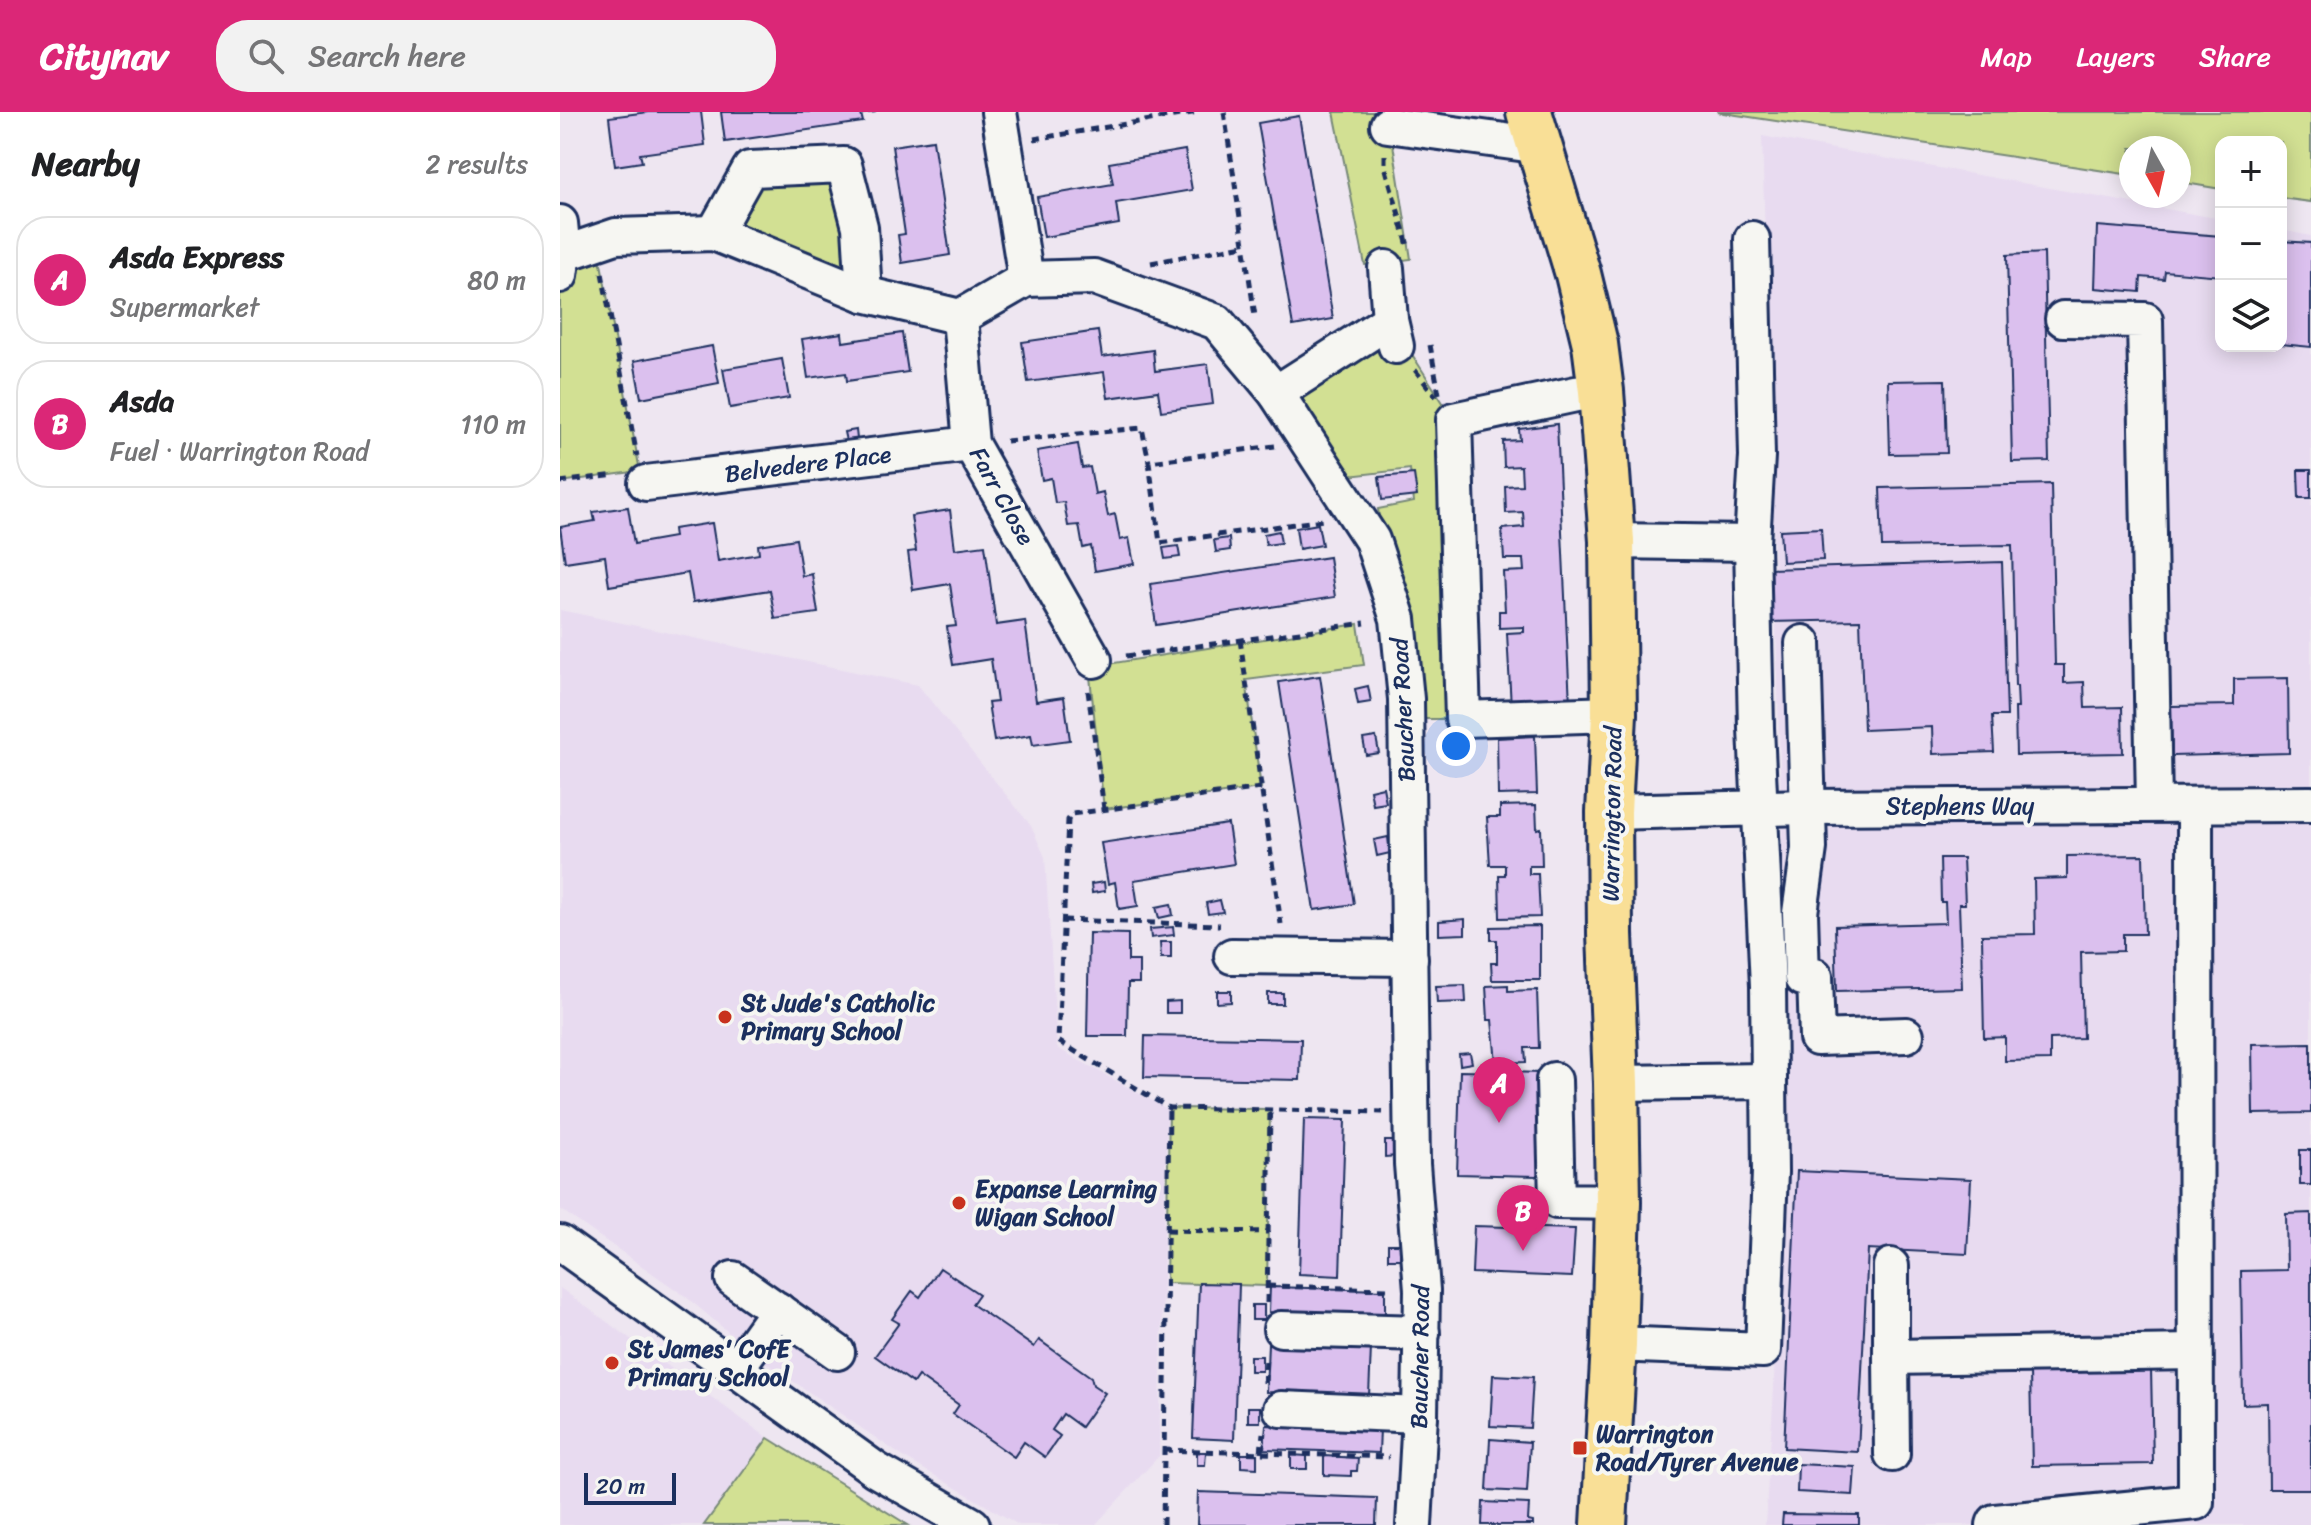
<!DOCTYPE html>
<meta charset="utf-8">
<style>
body{margin:0;font-family:Sriracha,sans-serif;background:#f2f2f2;color:#202124}
.controls{position:absolute;right:24px;top:24px;display:grid;overflow:hidden;border-radius:16px;box-shadow:0 4px 20px #0003}
.controls button{width:72px;height:72px;display:grid;place-items:center;padding:0;border:0;border-bottom:2px solid #e0e0e0;background:#fff;color:#202124;font:40px sans-serif}
.compass{position:absolute;left:1559px;top:24px;width:72px;height:72px;border-radius:50%;background:#fff;box-shadow:0 4px 20px #0003;rotate:172deg}
.scale{position:absolute;left:24px;bottom:20px;width:92px;box-sizing:border-box;padding-left:8px;border:4px solid #1b2f5e;border-top:0;font-size:22px;line-height:28px;white-space:nowrap;color:#1b2f5e;-webkit-text-stroke:6px #f6f6f2;paint-order:stroke}
.you{position:absolute;left:896px;top:634px;width:28px;height:28px;margin:-20px;border:6px solid #fff;border-radius:50%;background:#1a73e8;box-shadow:0 0 0 12px #1a73e833}
.badge{display:grid;place-items:center;width:52px;height:52px;border-radius:50%;background:#db2777;color:#fff;font-size:26px;font-weight:700}
.pin{position:absolute;translate:-50% -66px;filter:drop-shadow(0 2px 4px #0008)}
.pin::after{content:'';position:absolute;top:42px;width:28px;height:24px;background:inherit;clip-path:polygon(0 0,100% 0,50% 100%)}
.list{margin:0;padding:0;list-style:none}
h2{display:flex;justify-content:space-between;align-items:center;height:104px;margin:0;padding:0 32px;font-size:34px}
h2 small{font-size:26px;font-weight:400;color:#757577}
.list li{display:grid;grid-template-columns:52px 1fr auto;gap:24px;align-items:center;box-sizing:border-box;height:128px;margin:0 16px 16px;padding:0 16px;border:2px solid #e0e0e0;border-radius:32px}
.list b{display:block;font-size:30px;white-space:nowrap}
.list p{margin:0;font-size:26px;white-space:nowrap;color:#757577}
.list em{font-size:26px;font-style:normal;color:#757577}
.icon{flex:none;width:44px;height:44px;fill:none;stroke:currentColor;stroke-width:2;stroke-linecap:round;stroke-linejoin:round}
.map{position:relative;flex:none;width:1751px;height:1413px;overflow:hidden}
header{display:flex;align-items:center;gap:48px;box-sizing:border-box;height:112px;padding:0 40px;background:#db2777;color:#fff}
header strong{font-size:38px}
nav{display:flex;gap:44px;margin-inline-start:auto;font-size:28px}
.search{width:560px;height:72px;background:#f2f2f2;display:flex;align-items:center;gap:20px;box-sizing:border-box;padding:0 28px;border-radius:32px;color:#757577;font-size:30px}
main{display:flex}
aside{flex:1;background:#fff}
.map>svg:first-child{display:block}
</style>
<header>
<strong>Citynav</strong>
<div class="search"><svg class="icon" aria-label="search" viewBox="0 0 24 24"><circle cx="10" cy="10" r="6"/><path d="M15 15l6 6"/></svg>Search here</div>
<nav><a>Map</a><a>Layers</a><a>Share</a></nav>
</header>
<main>
<aside>
<h2>Nearby<small>2 results</small></h2>
<ul class="list">
<li><span class="badge">A</span><div><b>Asda Express</b><p>Supermarket</p></div><em>80 m</em></li>
<li><span class="badge">B</span><div><b>Asda</b><p>Fuel · Warrington Road</p></div><em>110 m</em></li>
</ul>
</aside>
<div class="map">
<svg width="1751" height="1413" viewBox="0 0 1751 1413">
<rect width="100%" height="100%" fill="#eee6f1"/>
<filter id="ink" filterUnits="userSpaceOnUse"><feTurbulence type="fractalNoise" baseFrequency=".0125" numOctaves="2"/><feDisplacementMap in="SourceGraphic" scale="16" xChannelSelector="R" yChannelSelector="G"/><feConvolveMatrix kernelMatrix="1 2 1 2 8 2 1 2 1" color-interpolation-filters="sRGB"/></filter>
<g filter="url(#ink)">
<g fill="#e8dbf0">
<polygon points="1202,24 1661,107 1661,234 1721,234 1721,118 1751,124 1751,1413 1205,1413 1214,1277 1222,720"/>
<polygon points="0,498 358,573 471,714 485,745 497,936 607,997 599,1344 535,1413 459,1413 345,1346 198,1245 125,1184 0,1097"/>
<polygon points="0,1176 208,1326 144,1413 0,1413"/>
</g>
<g fill="#d2e093" stroke="#768878" stroke-width="2">
<polygon points="774,0 828,0 851,147 805,153"/>
<polygon points="1157,0 1751,0 1751,90 1721,86 1721,30 1661,30 1661,77 1619,70 1619,36 1571,36 1571,63"/>
<polygon points="284,53 304,182 154,121 190,57"/>
<polygon points="37,130 80,359 0,370 0,162"/>
<polygon points="830,208 894,308 903,607 846,607 818,397 854,390 850,357 771,366 716,281"/>
<polygon points="798,512 804,553 686,568 701,676 544,697 529,555"/>
<polygon points="609,996 710,997 707,1174 606,1171"/>
<polygon points="208,1326 348,1413 144,1413"/>
</g>
<g fill="#dbc0ee" stroke="#1b2f5e" stroke-width="2">
<polygon points="88,0 141,0 145,33 80,42 82,50 55,54 49,5"/>
<polygon points="161,0 316,0 301,2 303,10 165,30"/>
<polygon points="739,4 773,207 733,214 698,11"/>
<polygon points="373,28 390,143 342,151 338,123 345,122 332,34"/>
<polygon points="625,38 632,78 556,91 559,112 484,125 477,85 553,72 549,51"/>
<polygon points="1537,114 1661,124 1661,164 1605,159 1604,167 1581,165 1580,180 1535,176"/>
<polygon points="1721,129 1751,131 1751,235 1721,232"/>
<polygon points="1484,141 1489,349 1452,350 1447,143"/>
<polygon points="538,219 542,245 593,238 595,259 648,252 653,292 601,299 598,279 548,286 544,260 468,270 462,230"/>
<polygon points="282,221 283,230 342,221 348,260 287,269 286,261 248,266 242,227"/>
<polygon points="152,234 159,271 81,286 74,249"/>
<polygon points="222,247 229,286 170,296 163,257"/>
<polygon points="1385,268 1387,341 1330,342 1328,269"/>
<polygon points="997,312 1010,592 951,595 947,521 964,520 964,515 939,516 939,499 945,499 943,460 964,459 963,447 944,447 942,417 964,415 963,400 946,401 945,374 962,373 961,354 944,355 943,329 960,328 959,317"/>
<polygon points="296,318 297,327 286,329 284,320"/>
<polygon points="518,332 522,356 530,355 535,382 543,380 548,404 555,402 560,428 569,426 574,452 535,459 531,434 523,436 519,413 508,414 504,390 495,391 491,366 482,368 477,339"/>
<polygon points="1738,358 1751,358 1751,386 1739,386"/>
<polygon points="854,362 857,384 822,388 819,365"/>
<polygon points="1491,372 1495,553 1504,553 1504,571 1524,570 1525,596 1562,595 1563,641 1456,643 1455,596 1458,596 1457,574 1455,574 1452,433 1322,435 1320,376"/>
<polygon points="68,395 74,432 114,425 113,417 152,411 158,449 199,442 198,433 236,427 242,464 252,462 258,501 215,507 210,478 133,490 128,461 49,474 45,444 5,450 0,415 35,409 33,400"/>
<polygon points="390,398 395,437 425,433 436,513 465,509 476,589 504,585 510,628 473,633 471,623 434,629 428,591 437,590 431,547 393,553 387,515 396,514 390,472 353,478 348,440 356,439 351,404"/>
<polygon points="758,412 762,433 739,437 736,416"/>
<polygon points="1261,416 1263,448 1222,450 1220,418"/>
<polygon points="719,419 721,431 706,433 704,422"/>
<polygon points="669,426 670,438 656,440 654,428"/>
<polygon points="618,434 620,445 605,447 603,436"/>
<polygon points="769,445 775,485 596,513 590,472"/>
<polygon points="1442,450 1447,604 1432,604 1434,640 1373,642 1372,615 1304,618 1300,508 1209,510 1207,457"/>
<polygon points="760,564 794,792 754,798 719,570"/>
<polygon points="1728,566 1729,641 1612,644 1611,594 1674,593 1674,567"/>
<polygon points="808,574 811,590 798,592 795,577"/>
<polygon points="975,624 977,682 938,683 937,626"/>
<polygon points="816,625 819,641 806,643 803,627"/>
<polygon points="823,675 826,691 813,693 810,678"/>
<polygon points="976,693 977,717 981,716 982,754 969,754 969,762 978,762 980,805 940,806 939,763 945,763 945,753 930,753 927,705 940,705 940,694"/>
<polygon points="668,712 674,752 574,768 578,794 559,797 555,770 548,772 541,731"/>
<polygon points="828,725 830,741 817,744 814,728"/>
<polygon points="1583,743 1585,822 1563,822 1563,839 1521,840 1523,926 1490,927 1490,948 1445,949 1445,925 1424,926 1422,823 1475,822 1474,767 1507,766 1507,744"/>
<polygon points="1380,746 1403,746 1405,792 1399,792 1402,876 1277,879 1275,814 1386,811 1385,790 1381,790"/>
<polygon points="544,770 545,779 532,781 531,772"/>
<polygon points="660,788 663,800 648,802 646,791"/>
<polygon points="611,792 613,803 599,806 596,795"/>
<polygon points="905,807 905,822 879,823 879,809"/>
<polygon points="980,814 980,868 932,868 931,851 937,851 937,828 931,828 931,815"/>
<polygon points="613,815 614,823 591,826 590,817"/>
<polygon points="529,821 568,822 568,849 579,849 579,871 568,871 567,924 527,924"/>
<polygon points="600,830 611,830 611,846 601,846"/>
<polygon points="905,873 906,890 877,891 876,874"/>
<polygon points="948,873 948,879 977,878 979,936 965,936 966,950 936,951 932,908 928,908 926,874"/>
<polygon points="657,879 671,879 671,890 657,891"/>
<rect x="708" y="881" width="15" height="11"/>
<polygon points="620,889 620,901 606,901 606,890"/>
<polygon points="585,924 741,927 740,968 584,965"/>
<polygon points="1751,931 1751,1001 1693,1002 1692,932"/>
<polygon points="910,941 912,951 900,953 899,942"/>
<polygon points="900,959 981,961 978,1064 897,1062"/>
<polygon points="744,1007 785,1008 780,1164 739,1162"/>
<polygon points="825,1029 837,1029 837,1044 825,1045"/>
<rect x="1740" y="1038" width="11" height="35"/>
<polygon points="1237,1059 1411,1067 1407,1142 1308,1137 1298,1340 1224,1336"/>
<polygon points="1751,1101 1751,1377 1709,1377 1708,1291 1683,1292 1681,1159 1727,1158 1726,1102"/>
<polygon points="914,1114 1015,1117 1012,1165 912,1161"/>
<rect x="828" y="1132" width="12" height="15"/>
<polygon points="380,1156 419,1182 412,1192 474,1235 479,1228 531,1265 533,1273 545,1281 521,1315 503,1302 492,1318 500,1324 485,1345 464,1330 454,1345 393,1302 399,1293 358,1264 353,1271 315,1244 339,1211 332,1207 352,1179 360,1185"/>
<polygon points="639,1171 679,1172 674,1328 633,1326"/>
<polygon points="710,1175 825,1178 825,1204 709,1200"/>
<rect x="692" y="1193" width="12" height="15"/>
<polygon points="708,1231 811,1235 809,1284 706,1280"/>
<rect x="690" y="1244" width="12" height="15"/>
<polygon points="1591,1257 1593,1352 1472,1354 1470,1260"/>
<polygon points="933,1263 973,1265 970,1316 930,1314"/>
<rect x="688" y="1295" width="12" height="15"/>
<polygon points="706,1313 820,1317 819,1341 704,1337"/>
<polygon points="930,1327 970,1330 967,1380 927,1378"/>
<polygon points="637,1340 646,1340 645,1353 637,1353"/>
<polygon points="681,1342 697,1342 697,1356 681,1355"/>
<polygon points="731,1343 747,1344 747,1357 731,1357"/>
<polygon points="764,1344 798,1346 797,1359 791,1359 791,1364 764,1363"/>
<polygon points="1238,1352 1295,1355 1293,1383 1237,1380"/>
<polygon points="638,1380 817,1386 816,1413 637,1413"/>
<polygon points="923,1390 969,1392 968,1409 973,1410 973,1413 922,1413"/>
<polygon points="1223,1402 1299,1403 1299,1413 1222,1413"/>
</g>
<g fill="none" stroke-linecap="round" stroke-linejoin="round">
<defs>
<g id="minor">
<polyline points="439,0 466,167"/>
<polyline points="828,13 981,34"/>
<polyline points="0,111 3,142 0,163"/>
<polyline points="154,121 190,57 284,53 300,115 304,182"/>
<polyline points="3,142 56,124 154,121 304,182 400,205 466,167 534,165 657,210 716,281 812,428 838,507 846,587 852,1052 862,1178 860,1303 854,1413"/>
<polyline points="826,156 830,208 836,234"/>
<polyline points="400,205 411,332 534,548"/>
<polyline points="1503,207 1585,208 1594,692"/>
<polyline points="1041,279 1016,282 894,308 903,607 1054,602"/>
<polyline points="716,281 830,208"/>
<polyline points="86,371 411,332"/>
<polyline points="1052,429 1192,431"/>
<polyline points="1243,531 1249,736 1240,801 1242,866 1255,864 1257,926 1346,923"/>
<polyline points="1049,700 1248,695 1751,692"/>
<polyline points="672,844 850,846"/>
<polyline points="994,968 997,1089 1058,1090"/>
<polyline points="1056,971 1209,969"/>
<polyline points="0,1131 316,1358 412,1413"/>
<polyline points="173,1167 277,1240"/>
<polyline points="721,1217 862,1221"/>
<polyline points="1054,1232 1203,1238 1210,1060 1208,874 1196,616 1192,431 1197,344 1192,127"/>
<polyline points="1331,1245 1331,1154"/>
<polyline points="175,1258 218,1198"/>
<polyline points="721,1297 860,1303"/>
<polyline points="1332,1342 1331,1245 1635,1240"/>
<polyline points="1434,1413 1435,1410 1636,1390 1635,693"/>
</g>
<polyline id="major" points="969,0 1018,162 1035,232 1041,279 1052,429 1054,602 1049,700 1050,822 1056,971 1058,1090 1054,1232 1044,1413"/>
</defs>
<use href="#minor" stroke="#1b2f5e" stroke-width="40"/>
<use href="#major" stroke="#1b2f5e" stroke-width="50"/>
<g stroke="#1b2f5e" stroke-width="5" stroke-dasharray="8 6" stroke-linecap="butt">
<polyline points="664,0 695,204"/>
<polyline points="474,27 639,0"/>
<polyline points="825,43 825,54 848,134"/>
<polyline points="591,151 684,133"/>
<polyline points="42,161 77,344"/>
<polyline points="870,233 879,282"/>
<polyline points="855,258 876,285"/>
<polyline points="446,329 582,316 589,350"/>
<polyline points="715,334 589,350 600,431 763,408"/>
<polyline points="0,370 55,363"/>
<polyline points="680,528 721,812"/>
<polyline points="566,544 805,511"/>
<polyline points="528,579 544,697"/>
<polyline points="701,676 512,702 508,708 498,929 609,996 823,1000"/>
<polyline points="503,808 660,813"/>
<polyline points="607,1118 708,1120"/>
<polyline points="707,1174 829,1177"/>
<polyline points="707,1191 710,997"/>
<polyline points="705,1271 706,1245"/>
<polyline points="604,1338 829,1345"/>
<polyline points="701,1340 703,1321"/>
<polyline points="603,1413 609,996"/>
</g>
<use href="#minor" stroke="#f6f6f2" stroke-width="34"/>
<use href="#major" stroke="#f9df96" stroke-width="44"/>
</g>
</g>
<g fill="#c8321e" stroke="#f6f6f2" stroke-width="3">
<circle cx="165" cy="905" r="8"/>
<circle cx="399" cy="1091" r="8"/>
<circle cx="52" cy="1251" r="8"/>
<rect x="1012" y="1328" width="16" height="16" rx="4"/>
</g>
<g text-anchor="middle" stroke-width="8" stroke-linejoin="round" paint-order="stroke">
<g font-size="24" fill="#1b2f5e" stroke="#f6f6f2">
<text transform="translate(248 352) rotate(-7)" y="8">Belvedere Place</text>
<text transform="translate(442 384) rotate(61)" y="8">Farr Close</text>
<text transform="translate(843 598) rotate(-93)" y="8">Baucher Road</text>
<text x="1400" y="702">Stephens Way</text>
<text transform="translate(1052 702) rotate(-89)" y="8">Warrington Road</text>
<text transform="translate(860 1245) rotate(-89)" y="8">Baucher Road</text>
</g>
<g font-size="24" font-weight="bold" fill="#1b2f5e" stroke="#f6f6f2" text-anchor="start">
<text x="181" y="899">St Jude's Catholic<tspan x="181" dy="28">Primary School</tspan></text>
<text x="415" y="1085">Expanse Learning<tspan x="415" dy="28">Wigan School</tspan></text>
<text x="68" y="1245">St James' CofE<tspan x="68" dy="28">Primary School</tspan></text>
<text x="1036" y="1330">Warrington<tspan x="1036" dy="28">Road/Tyrer Avenue</tspan></text>
</g>
</g>
</svg>
<div class="controls">
<button>+</button>
<button>−</button>
<button><svg class="icon" aria-label="layers" viewBox="0 0 24 24"><path d="M12 4l9 5-9 5-9-5zM3 14l9 5 9-5"/></svg></button>
</div>
<svg class="compass" viewBox="-18 -18 36 36"><path d="M0-13l5 13h-10z" fill="#e53935"/><path d="M0 13l5-13h-10z" fill="#757577"/></svg>
<div class="scale">20 m</div>
<div class="you"></div>
<div class="pin badge" style="left:939px;top:1011px">A</div>
<div class="pin badge" style="left:963px;top:1139px">B</div>
</div>
</main>
